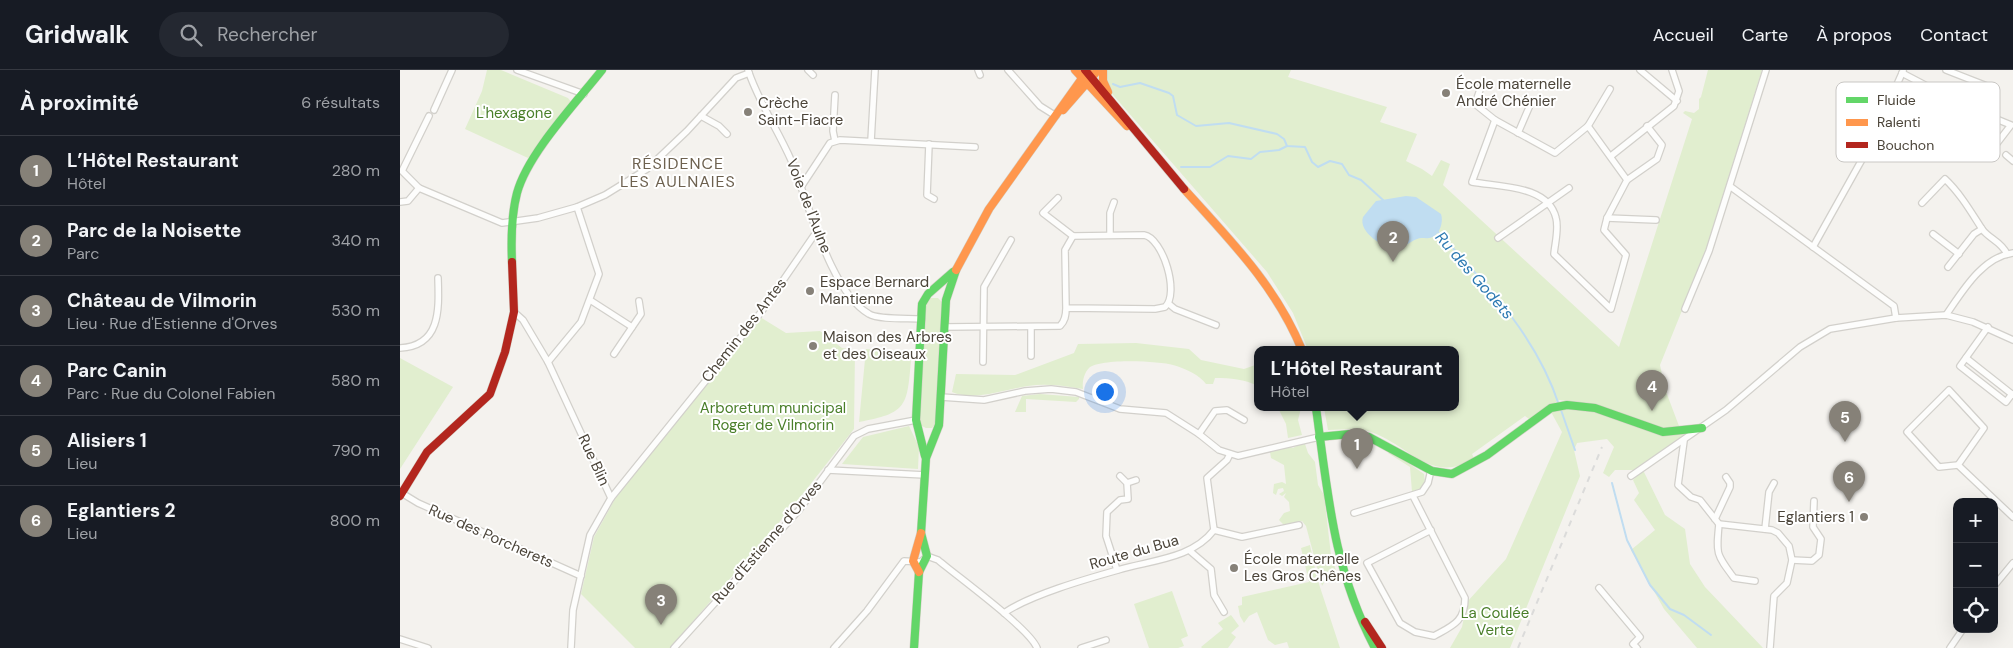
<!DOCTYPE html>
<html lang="fr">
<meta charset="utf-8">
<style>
body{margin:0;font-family:"DM Sans",sans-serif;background:#242831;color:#f1f3f6}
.controls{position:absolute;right:15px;bottom:15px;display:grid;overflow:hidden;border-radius:10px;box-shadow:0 5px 20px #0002}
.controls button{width:45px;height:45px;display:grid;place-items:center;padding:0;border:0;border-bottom:1px solid #363941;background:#171b24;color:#f1f3f6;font:25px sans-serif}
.you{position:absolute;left:704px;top:321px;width:18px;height:18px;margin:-12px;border:4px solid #fff;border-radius:50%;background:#1a73e8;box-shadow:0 0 0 8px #1a73e833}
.badge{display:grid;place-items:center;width:32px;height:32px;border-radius:50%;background:#868178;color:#fff;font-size:16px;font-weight:700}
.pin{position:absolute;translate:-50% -41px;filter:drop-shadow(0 1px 2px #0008)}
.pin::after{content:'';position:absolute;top:26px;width:18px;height:15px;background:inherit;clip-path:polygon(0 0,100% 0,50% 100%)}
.popup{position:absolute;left:854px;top:276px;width:205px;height:65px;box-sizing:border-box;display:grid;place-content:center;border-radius:10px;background:#171b24;filter:drop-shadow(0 1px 4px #0005);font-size:16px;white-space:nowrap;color:#9ea1a6}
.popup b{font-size:19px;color:#f1f3f6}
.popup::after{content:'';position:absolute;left:50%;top:100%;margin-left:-10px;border:10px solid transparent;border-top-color:#171b24}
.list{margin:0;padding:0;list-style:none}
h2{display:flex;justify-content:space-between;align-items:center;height:65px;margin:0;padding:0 20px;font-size:21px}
h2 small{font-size:16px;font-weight:400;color:#9ea1a6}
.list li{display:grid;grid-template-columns:32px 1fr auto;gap:15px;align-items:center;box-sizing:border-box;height:70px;padding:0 20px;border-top:1px solid #363941}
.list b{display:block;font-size:19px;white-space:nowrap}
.list p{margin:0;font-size:16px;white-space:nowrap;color:#9ea1a6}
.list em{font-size:16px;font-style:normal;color:#9ea1a6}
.icon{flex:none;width:28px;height:28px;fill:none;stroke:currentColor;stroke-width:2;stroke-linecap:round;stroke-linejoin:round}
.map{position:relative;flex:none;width:1613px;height:578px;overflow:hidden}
header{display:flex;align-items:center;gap:30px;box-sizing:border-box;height:70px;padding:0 25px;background:#171b24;border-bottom:1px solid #363941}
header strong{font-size:24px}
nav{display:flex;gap:28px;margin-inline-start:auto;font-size:18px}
.search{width:350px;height:45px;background:#242831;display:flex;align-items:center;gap:12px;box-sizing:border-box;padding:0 18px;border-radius:28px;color:#9ea1a6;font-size:19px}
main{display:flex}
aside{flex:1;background:#171b24}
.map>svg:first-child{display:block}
</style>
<header>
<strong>Gridwalk</strong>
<div class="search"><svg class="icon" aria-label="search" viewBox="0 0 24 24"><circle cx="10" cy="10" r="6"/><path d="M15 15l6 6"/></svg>Rechercher</div>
<nav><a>Accueil</a><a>Carte</a><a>À propos</a><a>Contact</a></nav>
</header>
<main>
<aside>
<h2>À proximité<small>6 résultats</small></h2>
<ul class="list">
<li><span class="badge">1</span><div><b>L’Hôtel Restaurant</b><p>Hôtel</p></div><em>280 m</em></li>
<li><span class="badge">2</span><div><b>Parc de la Noisette</b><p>Parc</p></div><em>340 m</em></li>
<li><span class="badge">3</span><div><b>Château de Vilmorin</b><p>Lieu · Rue d'Estienne d'Orves</p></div><em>530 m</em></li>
<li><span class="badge">4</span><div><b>Parc Canin</b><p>Parc · Rue du Colonel Fabien</p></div><em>580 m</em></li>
<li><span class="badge">5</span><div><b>Alisiers 1</b><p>Lieu</p></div><em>790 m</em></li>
<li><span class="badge">6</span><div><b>Eglantiers 2</b><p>Lieu</p></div><em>800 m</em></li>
</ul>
</aside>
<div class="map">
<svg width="1613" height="578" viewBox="0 0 1613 578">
<rect width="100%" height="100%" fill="#f4f2ee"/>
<g fill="#e1eecf">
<polygon points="87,0 101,0 168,28 171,32 128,88 65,59 82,21"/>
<path d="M706,0H891L888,7L987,37L980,52L1017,64L1006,91L1022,99L1032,106L1041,90L1050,94L1043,115L1219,277L1292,49L1283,43L1285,41L1294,43L1299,39V29L1301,27L1308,0H1362L1304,186L1260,295L1265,319L1279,356L1263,358L1239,350L1237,356L1268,366L1293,361L1234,400H1215L1209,407L1203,403L1214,377L1207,369L1177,373L1174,380L1180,406L1110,578H1050L1062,557L1067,532L1106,489L1162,362L1151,342C1165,338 1180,338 1194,342L1197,335L1159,330L1129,349L1125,346L1072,384L1074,388C1032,416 1008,374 971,362C958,357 943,360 928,360L924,338H1056V280H908L893,243L867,202L707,18Z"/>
<polygon points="529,228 538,228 544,234 538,352 532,358 526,358 520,355 519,350 525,239"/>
<polygon points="360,247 386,263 420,261 442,278 455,280 454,359 394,435 270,578 235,578 181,524 194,467 216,427"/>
<path d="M736,273L789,279L801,290L844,299L858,294V316C844,309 831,308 815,308L813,314H806C800,305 784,298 773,295C760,291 700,288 689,298C684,303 682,312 683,319C665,316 646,313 628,316C606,319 574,332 552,322L556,304L615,305L674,283L678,274Z"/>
<path d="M466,279L500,281L511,290C507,337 507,343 459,352Z"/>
<polygon points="0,288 53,317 0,399"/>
<polygon points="640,324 679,327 679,329 676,332 626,329 626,342 615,342 622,326"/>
<polygon points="878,338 901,338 898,350 902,365 888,368 886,354"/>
<polygon points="509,356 519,377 518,399 442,394 463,367"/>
<polygon points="900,374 905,374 908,383 915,392 918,415 924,425 931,485 939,510 933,507 927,508 922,516 906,456 902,451 884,455 879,450 884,443 890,441 889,432 884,427 886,423 882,426 879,424 884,421 883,418 878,419 876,425 873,423 874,414 882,412 886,414 884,395 871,388 870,382 887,376 893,378"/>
<polygon points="991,381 1024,404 1025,413 1020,420 1013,423 1012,422 1010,397 988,383"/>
<polygon points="1243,400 1265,445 1285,459 1290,494 1305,517 1363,578 1297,578 1264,539 1231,480 1255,460 1234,430 1239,423 1233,410"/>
<polygon points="910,475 917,508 940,578 889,578 887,572 875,575 868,570 857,542 849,546 844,553 840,546 838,536 842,535 842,527 909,512 901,478"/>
<polygon points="772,521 788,566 781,569 784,576 778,578 749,578 734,534"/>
<polygon points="831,545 839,556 831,563 836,567 828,578 802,578 801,577 823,559 818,553"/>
</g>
<path fill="#c0ddf1" d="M1006,126L1016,127L1041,144C1044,153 1039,167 1029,168C1025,169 1021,167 1017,169C1009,172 1004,178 996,178C983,178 958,162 963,147L976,131Z"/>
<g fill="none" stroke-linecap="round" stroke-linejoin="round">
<g stroke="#c0ddf1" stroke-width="2">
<polyline points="713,14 720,17 740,13 769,23 773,26 777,45 796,56 829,53 877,64 884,69 887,76 905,77 912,92 918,97 930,91 942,94 949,105 961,110 983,130"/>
<polyline points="781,97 810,97 828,86 851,89 860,82 879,80 887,76"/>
<path d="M1037,161C1086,214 1136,265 1159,335"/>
<polyline points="1161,340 1175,380"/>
<polyline points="1212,413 1227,470 1250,515 1270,539 1284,545 1311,565"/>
</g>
<defs>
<g id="street">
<polyline points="117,0 184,24"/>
<path d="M348,0C358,31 378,60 391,90C408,130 430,222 469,244C479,250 509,248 522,249"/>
<polyline points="408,0 413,5"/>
<polyline points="578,0 580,5"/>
<polyline points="608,0 640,36 656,46"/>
<polyline points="1240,0 1277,31"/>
<polyline points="1546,0 1587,16"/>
<polyline points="1502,3 1567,37 1611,55 1588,85 1579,71 1590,47"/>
<polyline points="1082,14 1075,34 1095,50"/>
<polyline points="34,40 52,0"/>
<polyline points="301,46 319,56 327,64"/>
<path d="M1095,50L1155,83L1188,56L1227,110L1207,148L1204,160L1226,185L1211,239L1154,184C1155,173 1159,159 1156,148C1148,115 1100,117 1072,112Z"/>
<polyline points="1188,56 1210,19"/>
<polyline points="1118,63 1131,33"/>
<polyline points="435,71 433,61 435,25"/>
<polyline points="471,71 475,0"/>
<polyline points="529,74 527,125 534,129"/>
<polyline points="1606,85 1613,91"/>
<polyline points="1211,86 1274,36 1279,21 1272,0"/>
<polyline points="1227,110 1257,89 1262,75 1247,56"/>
<polyline points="401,117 430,73 440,70 575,77"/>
<polyline points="1331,117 1494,236 1496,248"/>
<polyline points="19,118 2,101 29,46"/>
<polyline points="658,128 643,143 673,166"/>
<polyline points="0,132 8,131 19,118 102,153 138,148 177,137 205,125 247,99 287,61 336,8 349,3"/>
<path d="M1522,133L1545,109C1560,123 1571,142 1582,159C1589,169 1601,171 1607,184"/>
<polyline points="1207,148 1256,150"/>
<polyline points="1533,164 1559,184"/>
<polyline points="710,165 710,143 714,132"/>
<polyline points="1098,168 1169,118"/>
<polyline points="1413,177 1469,77 1503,1"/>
<polyline points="1548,197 1574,164 1582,159"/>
<polyline points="190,230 232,257"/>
<polyline points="769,234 775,239 816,255"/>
<polyline points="1285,239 1309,181 1366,0"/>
<polyline points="114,242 123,250 148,292 211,428 190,465 173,540 171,578"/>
<path d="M1546,245C1562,222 1582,187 1613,183"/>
<path d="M545,257L660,256C665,251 666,246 666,238L665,180L673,166L744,165C763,168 780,224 765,237L755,239L666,238"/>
<polyline points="1588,257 1560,296 1606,332 1612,324"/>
<polyline points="631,258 631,286"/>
<path d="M0,278C41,276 39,239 38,208"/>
<polyline points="214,284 241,244 239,231"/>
<polyline points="1566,288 1613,325"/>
<polyline points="148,292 181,252 199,204 177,137"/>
<polyline points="583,292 584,217 611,170"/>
<polygon points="1549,320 1584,358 1558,395 1539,397 1507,362"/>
<polyline points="541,327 584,330 625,321 651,319 676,322 720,339 766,343 799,364 819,380 838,386 919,367"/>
<polyline points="799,364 815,341 827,340 844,350"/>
<polyline points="1284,371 1278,415 1291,427 1300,430 1319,454 1372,460 1378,463 1389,476 1392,490 1387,513 1374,526 1370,578"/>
<polyline points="1558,395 1613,447"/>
<polyline points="428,400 525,405"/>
<polyline points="1231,406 1326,340 1400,277 1430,259 1496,248 1546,245 1573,252 1613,270"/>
<polyline points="727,413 736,410"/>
<polyline points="0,422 18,433 181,506"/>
<path d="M1013,426L1065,528C1065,552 1052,556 1034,566L1015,562L1000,553L967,493L1031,460"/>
<polyline points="211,428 362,241 417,161"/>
<polyline points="954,443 1022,422 1028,413 1031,400"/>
<polyline points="1315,449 1330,417 1330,413 1326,407"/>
<path d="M1319,454C1316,484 1316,484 1334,508L1355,511"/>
<polyline points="1365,459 1369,422 1374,413"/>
<polyline points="814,460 842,467 899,455"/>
<polyline points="814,460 807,408 827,390 830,384"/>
<polyline points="790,481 811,499 814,525 824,542"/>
<polyline points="1392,490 1412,491 1419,485 1421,469 1413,457 1414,431"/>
<polyline points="717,500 706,466 707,442 720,430 728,429 727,413 720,406"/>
<polyline points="1594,516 1613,493"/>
<polyline points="1199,518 1240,567 1233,574 1237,578"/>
<path d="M604,543C630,525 686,509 718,500C751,490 792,489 814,460"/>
<polyline points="0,569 28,578"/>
<polyline points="274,578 399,440 454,366 468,359 516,350"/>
<path d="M434,578L467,541L504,491L521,492L527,486L538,490C558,507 630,559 637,578"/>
<polyline points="681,578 706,570"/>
<polyline points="1550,578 1563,559"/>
</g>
<g id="fast">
<path d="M112,192C111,169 111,146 117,123C128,83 176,33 202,0"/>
<path d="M916,338C928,424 933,499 975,578"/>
<polyline points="919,367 950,364 969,367 1032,401 1052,404 1087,385 1151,338 1167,335 1195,338 1263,362 1302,358"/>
<polyline points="525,386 516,350 522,234 528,224 553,202"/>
<polyline points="519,502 527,486 521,463 526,388 539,355 546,230 556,200"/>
<polyline points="514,578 519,502"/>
</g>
<g id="slow">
<polyline points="675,0 727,56"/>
<polyline points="703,0 703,11 708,22"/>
<polyline points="663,40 698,0"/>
<path d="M784,119C830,170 876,216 902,280"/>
<polyline points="556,200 589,139 688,0"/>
<polyline points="519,502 513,491 521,463"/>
</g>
<g id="jam">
<polyline points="685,0 784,119"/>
<polyline points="0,426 27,382 90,324 105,282 114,242 112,192"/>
<polyline points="965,552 982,578"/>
</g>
</defs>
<use href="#street" stroke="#d2d0cb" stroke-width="8"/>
<use href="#fast" stroke="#d3cfc5" stroke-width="9"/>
<use href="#slow" stroke="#d3cfc5" stroke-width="9"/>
<use href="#jam" stroke="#d3cfc5" stroke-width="9"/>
<use href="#street" stroke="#fdfdfc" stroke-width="5.5"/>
<use href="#fast" stroke="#63d668" stroke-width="8"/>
<use href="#slow" stroke="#ff974d" stroke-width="8"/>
<use href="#jam" stroke="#b3261e" stroke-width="8"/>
<polyline stroke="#dbdbda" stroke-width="2" stroke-dasharray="6 6" stroke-linecap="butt" points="1118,578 1202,377"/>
</g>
<g fill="#868178" stroke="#fff" stroke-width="2">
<circle cx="1046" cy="23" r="5"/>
<circle cx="348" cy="42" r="5"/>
<circle cx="410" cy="221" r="5"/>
<circle cx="413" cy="276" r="5"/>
<circle cx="1464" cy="447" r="5"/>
<circle cx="834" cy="498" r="5"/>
</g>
<g text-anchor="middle" stroke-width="4" stroke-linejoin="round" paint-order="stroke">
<g font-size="15" fill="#4b4439" stroke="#fff" text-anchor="start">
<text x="1056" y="19">École maternelle<tspan x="1056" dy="17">André Chénier</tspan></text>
<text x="358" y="38">Crèche<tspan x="358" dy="17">Saint-Fiacre</tspan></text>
<text x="420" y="217">Espace Bernard<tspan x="420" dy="17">Mantienne</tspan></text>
<text x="423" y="272">Maison des Arbres<tspan x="423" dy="17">et des Oiseaux</tspan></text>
<text x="1454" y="452" text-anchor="end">Eglantiers 1</text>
<text x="844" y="494">École maternelle<tspan x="844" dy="17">Les Gros Chênes</tspan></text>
</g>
<g font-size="15" fill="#4a7f2a" stroke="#fff">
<text x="114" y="48">L'hexagone</text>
<text x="373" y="343">Arboretum municipal<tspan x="373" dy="17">Roger de Vilmorin</tspan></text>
<text x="1095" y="548">La Coulée<tspan x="1095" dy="17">Verte</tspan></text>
</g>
<g font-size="15" fill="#4b4439" stroke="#fff">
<text transform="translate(409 136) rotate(69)" y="5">Voie de l'Aulne</text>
<text transform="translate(344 260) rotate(-52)" y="5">Chemin des Antes</text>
<text transform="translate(194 390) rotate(65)" y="5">Rue Blin</text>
<text transform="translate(91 466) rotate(24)" y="5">Rue des Porcherets</text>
<text transform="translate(367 472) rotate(-49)" y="5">Rue d'Estienne d'Orves</text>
<text transform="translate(734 482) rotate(-16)" y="5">Route du Bua</text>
</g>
<g font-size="16" letter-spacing="1" fill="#6e6250" stroke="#fff">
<text x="278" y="99">RÉSIDENCE<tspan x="278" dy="18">LES AULNAIES</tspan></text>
</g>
<g font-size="16" font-style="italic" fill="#2e7ab2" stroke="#fff">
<text transform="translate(1075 205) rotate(49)" y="6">Ru des Godets</text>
</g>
</g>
<rect x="1436" y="12" width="164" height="80" rx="8" fill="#fff" stroke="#c9c7c4" stroke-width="1"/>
<rect x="1446" y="27" width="22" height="6" fill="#63d668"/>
<rect x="1446" y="49" width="22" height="7" fill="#ff974d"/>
<rect x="1446" y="72" width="22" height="6" fill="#b3261e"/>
<g font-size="14" fill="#4b4439">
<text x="1477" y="35">Fluide</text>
<text x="1477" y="57">Ralenti</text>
<text x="1477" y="80">Bouchon</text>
</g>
</svg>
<div class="controls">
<button>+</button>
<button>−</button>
<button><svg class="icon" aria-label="locate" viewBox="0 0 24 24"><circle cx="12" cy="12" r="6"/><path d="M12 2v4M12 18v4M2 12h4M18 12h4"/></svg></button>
</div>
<div class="you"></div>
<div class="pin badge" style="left:957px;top:399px">1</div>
<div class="popup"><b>L’Hôtel Restaurant</b>Hôtel</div>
<div class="pin badge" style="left:993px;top:192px">2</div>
<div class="pin badge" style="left:261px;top:555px">3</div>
<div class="pin badge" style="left:1252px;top:341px">4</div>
<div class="pin badge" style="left:1445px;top:372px">5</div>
<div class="pin badge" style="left:1449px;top:432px">6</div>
</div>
</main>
